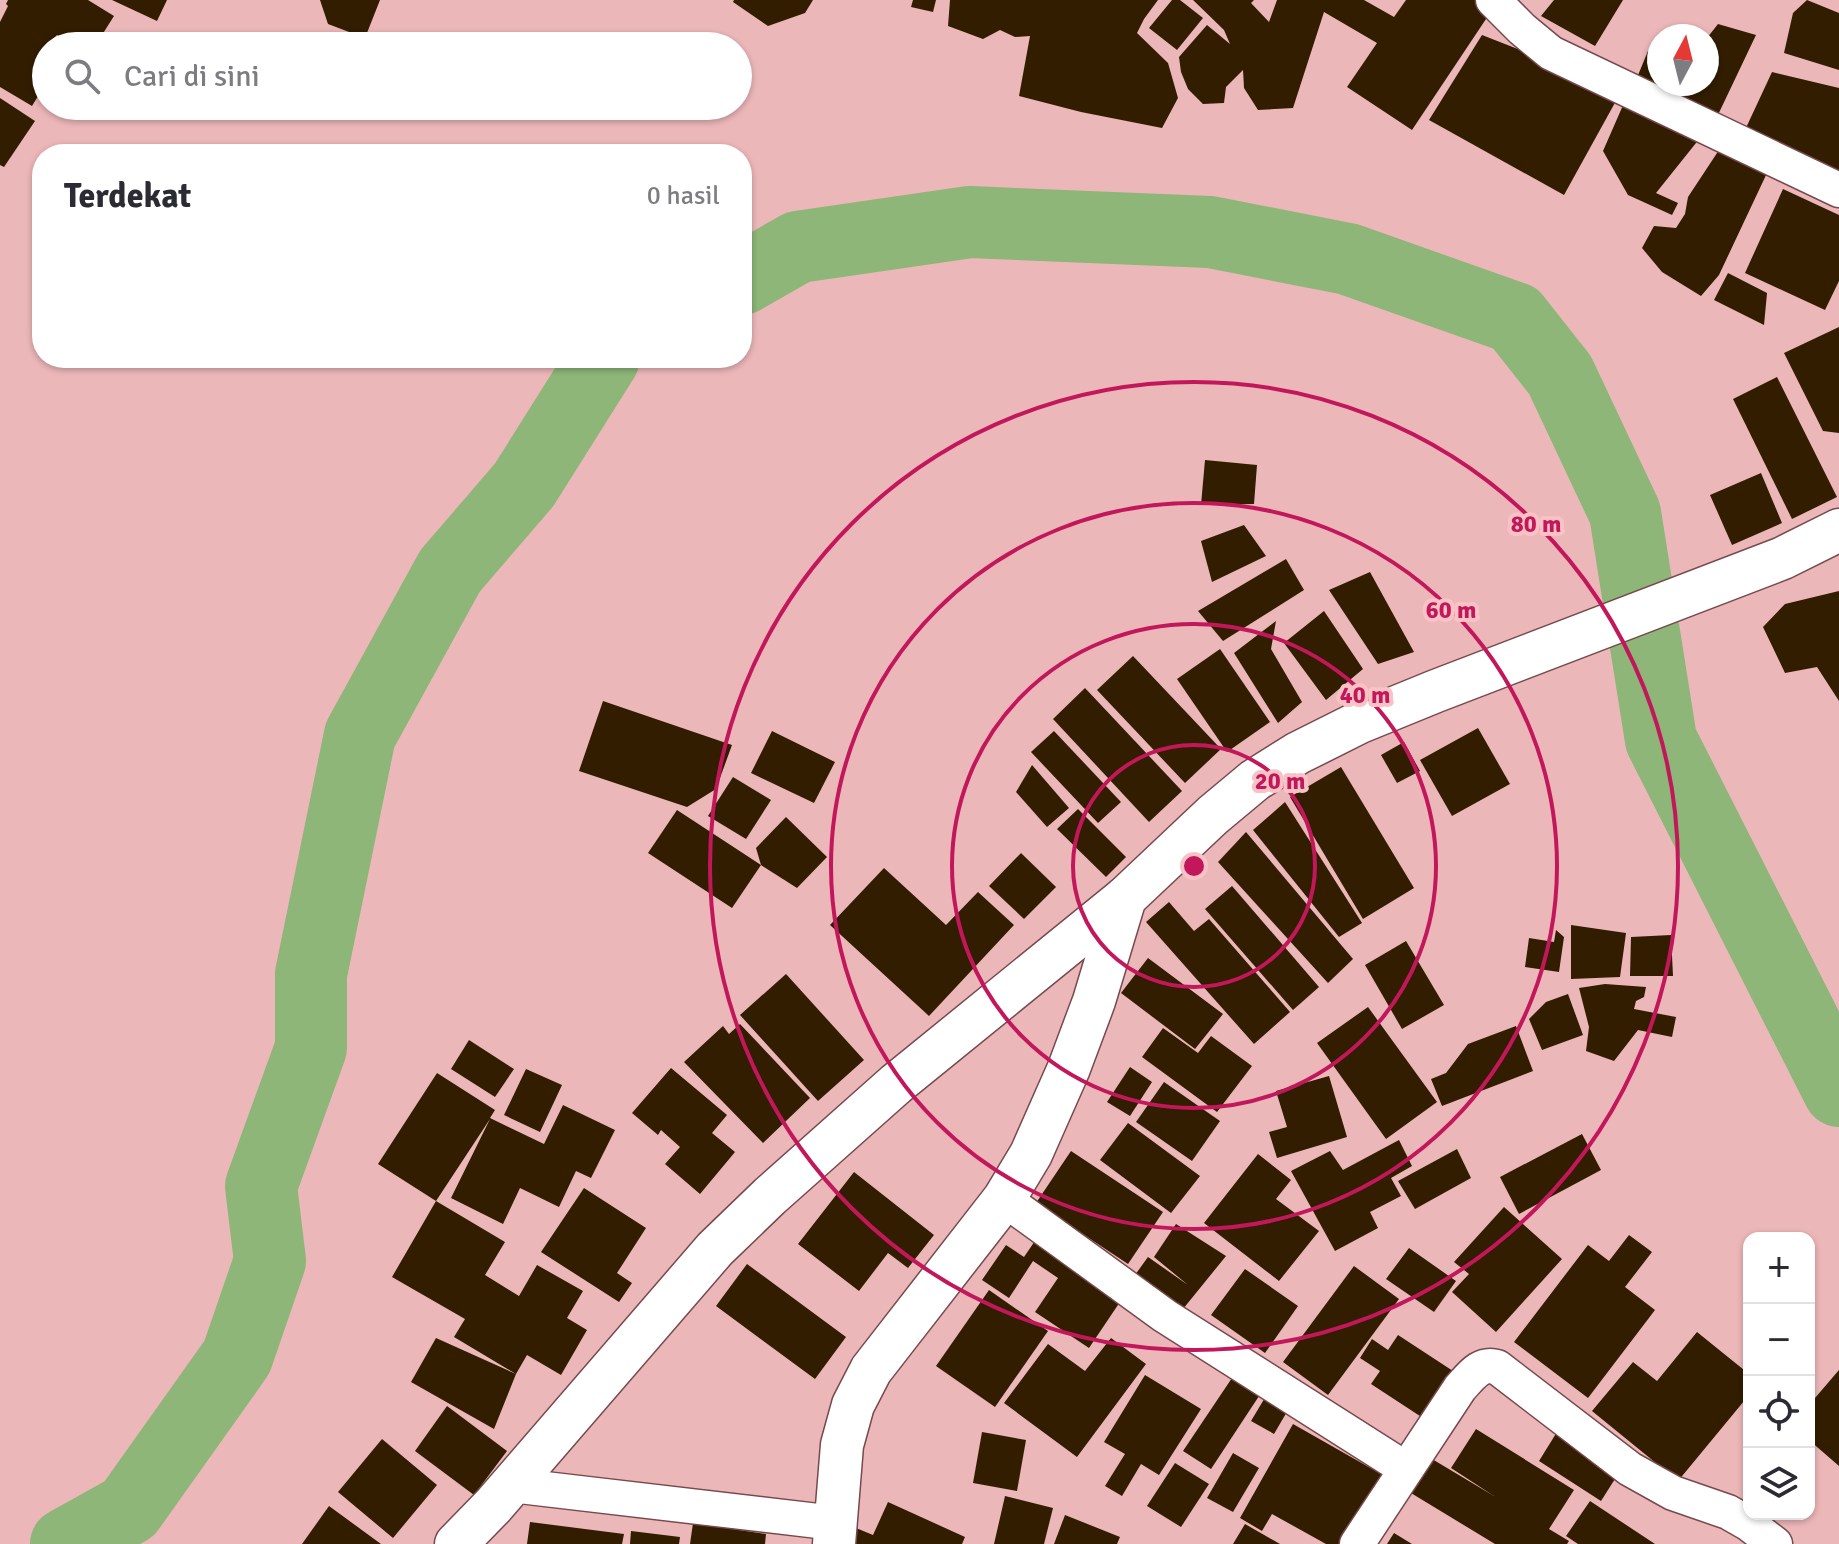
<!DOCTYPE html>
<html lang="id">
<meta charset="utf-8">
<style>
body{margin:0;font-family:Signika,sans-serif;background:#f2f2f3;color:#2b2b33}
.controls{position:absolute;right:24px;bottom:24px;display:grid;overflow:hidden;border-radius:16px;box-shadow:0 2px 6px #0004}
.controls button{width:72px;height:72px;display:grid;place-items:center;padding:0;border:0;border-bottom:2px solid #e1e1e2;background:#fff;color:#2b2b33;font:40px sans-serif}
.compass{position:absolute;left:1647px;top:24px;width:72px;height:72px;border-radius:50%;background:#fff;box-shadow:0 2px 6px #0004;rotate:7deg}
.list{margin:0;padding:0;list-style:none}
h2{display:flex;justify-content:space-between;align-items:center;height:104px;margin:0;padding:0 32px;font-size:34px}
h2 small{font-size:26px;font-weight:400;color:#7c7c81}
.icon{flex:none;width:44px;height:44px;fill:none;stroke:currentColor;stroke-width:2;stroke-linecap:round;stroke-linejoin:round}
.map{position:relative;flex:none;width:1839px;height:1544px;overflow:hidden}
.search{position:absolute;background:#fff;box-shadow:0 2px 6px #0004;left:32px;top:32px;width:720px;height:88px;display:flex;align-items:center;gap:20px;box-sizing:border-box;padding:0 28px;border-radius:44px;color:#7c7c81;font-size:30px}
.panel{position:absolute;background:#fff;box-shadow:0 2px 6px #0004;left:32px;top:144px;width:720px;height:224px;border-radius:32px}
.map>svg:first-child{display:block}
</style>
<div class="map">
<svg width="1839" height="1544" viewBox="0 0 1839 1544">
<rect width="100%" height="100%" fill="#ecb7b9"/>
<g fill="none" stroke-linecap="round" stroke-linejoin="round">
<g stroke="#8db678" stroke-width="72">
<polyline points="742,279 798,247 970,222 1210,232 1348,259 1515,318 1560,375 1625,513 1661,740 1839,1091"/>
<polyline points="66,1544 129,1509 237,1357 270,1261 261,1186 311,1048 311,974 360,735 450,571 524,485 604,358"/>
</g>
</g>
<g fill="#321d00">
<polygon points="8,0 88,0 114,16 95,46 74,46 57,35 46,46 46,83 32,106 0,87 0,22 8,6 6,4"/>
<polygon points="112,0 167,0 157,21"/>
<polygon points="320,0 380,0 365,38 328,24"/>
<polygon points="734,0 813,0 805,13 768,26 733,2"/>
<polygon points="913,0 936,0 933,12 911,7"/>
<polygon points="950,0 1158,0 1144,19 1137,33 1168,63 1178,98 1162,128 1081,112 1019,96 1030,36 1015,37 1000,30 983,39 948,26"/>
<polygon points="1172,0 1180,0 1203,18 1177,50 1149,28"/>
<polygon points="1193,0 1254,0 1251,3 1269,22 1277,0 1364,0 1394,17 1406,0 1477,0 1492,10 1412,130 1347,87 1377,43 1324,12 1293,108 1258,110 1244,88 1243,70 1226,87 1224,103 1203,104 1188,89 1181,72 1179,57 1207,25 1230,44 1224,30"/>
<polygon points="1554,0 1623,0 1595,46 1541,16"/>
<polygon points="1807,0 1839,13 1839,70 1784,53 1793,13"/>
<polygon points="1718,24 1756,35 1716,119 1636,80 1648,51 1659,56 1659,84 1707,84 1707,38"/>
<polygon points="1482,35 1622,90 1564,195 1429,120"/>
<polygon points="1772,72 1839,88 1839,179 1745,130"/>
<polygon points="0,98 35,121 4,167 0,165"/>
<polygon points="1624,103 1700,138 1656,193 1678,203 1672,215 1628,195 1603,151"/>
<polygon points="1719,150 1767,173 1719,275 1701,296 1662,272 1642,248 1654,226 1676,228 1685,214 1688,197"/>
<polygon points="1783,189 1839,215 1839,281 1825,310 1745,273"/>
<polygon points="1728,273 1767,293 1764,325 1714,300"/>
<polygon points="1839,327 1839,433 1823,431 1784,353"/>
<polygon points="1777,377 1837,497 1792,519 1733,399"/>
<polygon points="1205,460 1257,465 1254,504 1201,505"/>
<polygon points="1761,473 1782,523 1732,545 1710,495"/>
<polygon points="1244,525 1266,556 1212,582 1201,541"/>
<polygon points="1286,559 1304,590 1223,641 1198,611"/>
<polygon points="1370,572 1414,652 1378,664 1329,590"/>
<polygon points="1839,591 1839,701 1817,667 1785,673 1763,627 1785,604"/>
<polygon points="1324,611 1363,669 1326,700 1284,643"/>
<polygon points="1276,621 1271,649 1302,702 1278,723 1234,653"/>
<polygon points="1220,649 1270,722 1227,752 1177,679"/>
<polygon points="1133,656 1221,749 1185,783 1097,690"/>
<polygon points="1085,688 1182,791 1149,822 1053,719"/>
<polygon points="603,701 732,745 716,789 687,807 579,771"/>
<polygon points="1478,728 1510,784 1452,816 1420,760"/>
<polygon points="772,731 835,762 814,803 751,773"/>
<polygon points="1054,731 1121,802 1098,823 1031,752"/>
<polygon points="1404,742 1420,771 1397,783 1381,755"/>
<polygon points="1032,765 1069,808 1047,827 1016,792"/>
<polygon points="1341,767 1414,888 1363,919 1290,797"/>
<polygon points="733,777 771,800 746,839 708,816"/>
<polygon points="1285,802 1362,923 1339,937 1253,830"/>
<polygon points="1078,809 1126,857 1106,877 1057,829"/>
<polygon points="677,810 761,865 732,908 648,853"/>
<polygon points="786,817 827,857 797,888 761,865 756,848"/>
<polygon points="1246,832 1353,959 1328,983 1218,862"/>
<polygon points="1021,853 1056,887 1024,919 989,886"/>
<polygon points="884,868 946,925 978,892 1014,925 929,1016 830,925"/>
<polygon points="1232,886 1319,987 1293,1010 1205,909"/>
<polygon points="1169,902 1194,931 1209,919 1290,1012 1254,1044 1146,922"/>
<polygon points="1571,925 1626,933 1620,977 1571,979"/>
<polygon points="1556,930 1564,937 1559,972 1525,967 1529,938 1554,942"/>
<polygon points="1671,935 1673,976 1630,976 1631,937"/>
<polygon points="1406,941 1444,1005 1402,1029 1365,965"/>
<polygon points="1148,958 1223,1014 1195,1049 1121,993"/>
<polygon points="786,974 864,1060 818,1101 740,1015"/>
<polygon points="1605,984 1646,987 1644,997 1636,1001 1634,1009 1676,1017 1672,1037 1638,1030 1614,1061 1586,1051 1589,1027 1579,988"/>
<polygon points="1568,994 1583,1035 1542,1050 1529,1019 1546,1002"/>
<polygon points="1368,1007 1437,1102 1386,1139 1317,1043"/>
<polygon points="740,1024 810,1098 763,1143 684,1062 723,1026 729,1034"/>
<polygon points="1516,1026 1533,1071 1442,1106 1431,1079 1446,1073 1468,1044"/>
<polygon points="1163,1028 1198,1053 1211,1036 1252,1066 1217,1112 1142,1057"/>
<polygon points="469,1040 514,1069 495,1097 451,1069"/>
<polygon points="1130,1067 1152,1082 1130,1116 1107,1102"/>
<polygon points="671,1068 727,1115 712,1133 735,1152 700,1194 665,1164 680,1147 661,1130 658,1135 632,1113"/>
<polygon points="526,1069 562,1085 540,1132 504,1115"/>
<polygon points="437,1073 495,1110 490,1118 544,1144 563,1105 615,1130 591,1178 576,1171 559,1207 520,1188 503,1224 451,1198 490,1119 436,1201 378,1164"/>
<polygon points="1329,1076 1347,1137 1277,1158 1269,1132 1287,1127 1276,1091"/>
<polygon points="1164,1082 1220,1121 1192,1161 1136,1122"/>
<polygon points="1128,1123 1200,1176 1171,1213 1100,1160"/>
<polygon points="1582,1134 1601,1170 1519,1214 1500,1177"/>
<polygon points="1399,1140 1412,1166 1391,1178 1401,1196 1370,1212 1378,1228 1335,1251 1291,1171 1330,1151 1343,1170"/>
<polygon points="1457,1149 1471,1178 1415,1209 1398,1181"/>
<polygon points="1071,1151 1163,1212 1128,1264 1036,1203"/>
<polygon points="1258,1154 1291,1180 1276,1199 1319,1231 1279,1281 1204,1223"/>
<polygon points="854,1172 934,1235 908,1268 888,1253 859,1291 798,1244"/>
<polygon points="584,1188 646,1228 617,1273 632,1283 619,1302 541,1252"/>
<polygon points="436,1201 505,1242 485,1275 519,1296 537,1265 583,1291 567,1318 587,1330 561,1375 527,1355 516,1374 494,1429 411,1382 436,1338 516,1374 454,1337 465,1319 392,1277"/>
<polygon points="1504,1207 1562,1259 1496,1332 1452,1292 1469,1274 1454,1262"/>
<polygon points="1176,1224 1226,1256 1183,1309 1135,1275 1148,1257 1188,1285 1154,1257"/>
<polygon points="1039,1235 1126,1293 1089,1348 1035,1312 1058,1278 1033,1261 1009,1298 982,1280 1006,1245 1024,1257"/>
<polygon points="1629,1235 1652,1252 1625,1287 1655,1310 1588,1398 1514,1342 1588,1245 1609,1261"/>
<polygon points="1409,1248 1456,1281 1434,1312 1386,1279"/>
<polygon points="747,1264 846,1337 815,1379 716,1306"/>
<polygon points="1354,1266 1399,1299 1328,1395 1283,1362"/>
<polygon points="1245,1269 1298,1306 1265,1353 1211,1315"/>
<polygon points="989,1290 1048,1331 995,1407 936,1366"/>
<polygon points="1697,1332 1749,1374 1749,1395 1678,1481 1592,1411 1633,1362 1657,1381"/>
<polygon points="1398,1335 1453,1371 1423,1418 1371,1384 1380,1371 1360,1358 1372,1339 1388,1350"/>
<polygon points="1111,1338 1146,1364 1077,1457 1004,1403 1048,1344 1085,1371"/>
<polygon points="1839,1370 1839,1466 1809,1440 1809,1405"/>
<polygon points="1236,1372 1263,1390 1211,1469 1183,1451"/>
<polygon points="1145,1375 1201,1409 1159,1475 1141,1464 1122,1496 1105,1486 1125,1454 1104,1442"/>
<polygon points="1266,1396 1288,1410 1274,1434 1251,1421"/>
<polygon points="447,1406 507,1451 474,1495 415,1451"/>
<polygon points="1293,1424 1388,1478 1351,1544 1326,1544 1272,1514 1262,1531 1240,1518"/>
<polygon points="1476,1429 1574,1490 1549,1529 1569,1541 1567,1544 1495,1544 1406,1490 1427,1456 1494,1496 1451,1468"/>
<polygon points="982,1432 1026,1440 1017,1491 973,1483"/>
<polygon points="1557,1432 1620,1471 1601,1501 1539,1461"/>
<polygon points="382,1439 437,1485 393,1538 338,1492"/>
<polygon points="1233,1453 1259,1468 1233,1512 1207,1498"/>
<polygon points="1175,1463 1209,1484 1181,1527 1147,1506"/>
<polygon points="1005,1496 1053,1508 1044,1544 994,1544"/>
<polygon points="1590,1501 1655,1544 1578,1544 1566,1536"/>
<polygon points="888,1502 965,1537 962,1544 849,1544 856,1528 873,1535"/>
<polygon points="329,1506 381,1544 302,1544"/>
<polygon points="1065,1515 1120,1537 1117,1544 1054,1544"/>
<polygon points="530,1522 624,1534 622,1544 527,1544"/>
<polygon points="693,1523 766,1534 765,1544 690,1544"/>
<polygon points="1245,1524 1280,1544 1233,1544"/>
<polygon points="631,1531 680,1537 679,1544 630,1544"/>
<polygon points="1394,1533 1412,1544 1387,1544"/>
</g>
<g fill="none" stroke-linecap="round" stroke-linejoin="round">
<defs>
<g id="minor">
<polyline points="1493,0 1522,29 1551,53 1839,190"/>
<polyline points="1004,1199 1165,1316 1406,1469"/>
<polyline points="511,1485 835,1523"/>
<path d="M1357,1544L1460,1388C1471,1376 1480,1362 1497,1367L1630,1469L1673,1493L1728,1512L1749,1524L1775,1544"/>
</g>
<g id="tertiary">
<polyline points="456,1544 493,1506 715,1249 770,1196 896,1084 1125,898 1213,815 1255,780 1298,753 1360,722 1436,691 1783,558 1839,530"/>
<polyline points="834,1544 842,1445 853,1405 871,1370 1004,1199 1031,1154 1069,1068 1094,1001 1125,898"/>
</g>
</defs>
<use href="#minor" stroke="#76494d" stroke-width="37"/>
<use href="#tertiary" stroke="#76494d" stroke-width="45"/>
<use href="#minor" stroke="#fff" stroke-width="34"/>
<use href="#tertiary" stroke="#fff" stroke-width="42"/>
</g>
<g fill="none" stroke="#c2185b" stroke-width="4">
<circle cx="1194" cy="866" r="121"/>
<circle cx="1194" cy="866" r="242"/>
<circle cx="1194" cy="866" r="363"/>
<circle cx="1194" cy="866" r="484"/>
</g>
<circle cx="1194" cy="866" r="12" fill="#c2185b" stroke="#f9c3c6" stroke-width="4"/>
<g font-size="24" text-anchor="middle" font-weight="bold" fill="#c2185b" stroke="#f9c3c6" stroke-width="8" stroke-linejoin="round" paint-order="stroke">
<text x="1536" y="532">80 m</text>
<text x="1451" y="618">60 m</text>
<text x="1365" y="703">40 m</text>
<text x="1280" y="789">20 m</text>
</g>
</svg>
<div class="controls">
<button>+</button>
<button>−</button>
<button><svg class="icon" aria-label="locate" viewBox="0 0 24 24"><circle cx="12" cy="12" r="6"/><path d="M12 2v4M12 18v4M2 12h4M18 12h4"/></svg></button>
<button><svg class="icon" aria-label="layers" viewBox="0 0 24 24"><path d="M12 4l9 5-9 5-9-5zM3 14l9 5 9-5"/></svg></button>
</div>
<svg class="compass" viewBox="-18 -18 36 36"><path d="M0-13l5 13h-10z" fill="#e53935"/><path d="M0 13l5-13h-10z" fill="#7c7c81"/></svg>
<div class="search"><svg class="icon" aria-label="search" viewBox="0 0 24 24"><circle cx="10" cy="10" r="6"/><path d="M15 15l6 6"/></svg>Cari di sini</div>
<section class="panel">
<h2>Terdekat<small>0 hasil</small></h2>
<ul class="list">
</ul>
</section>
</div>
